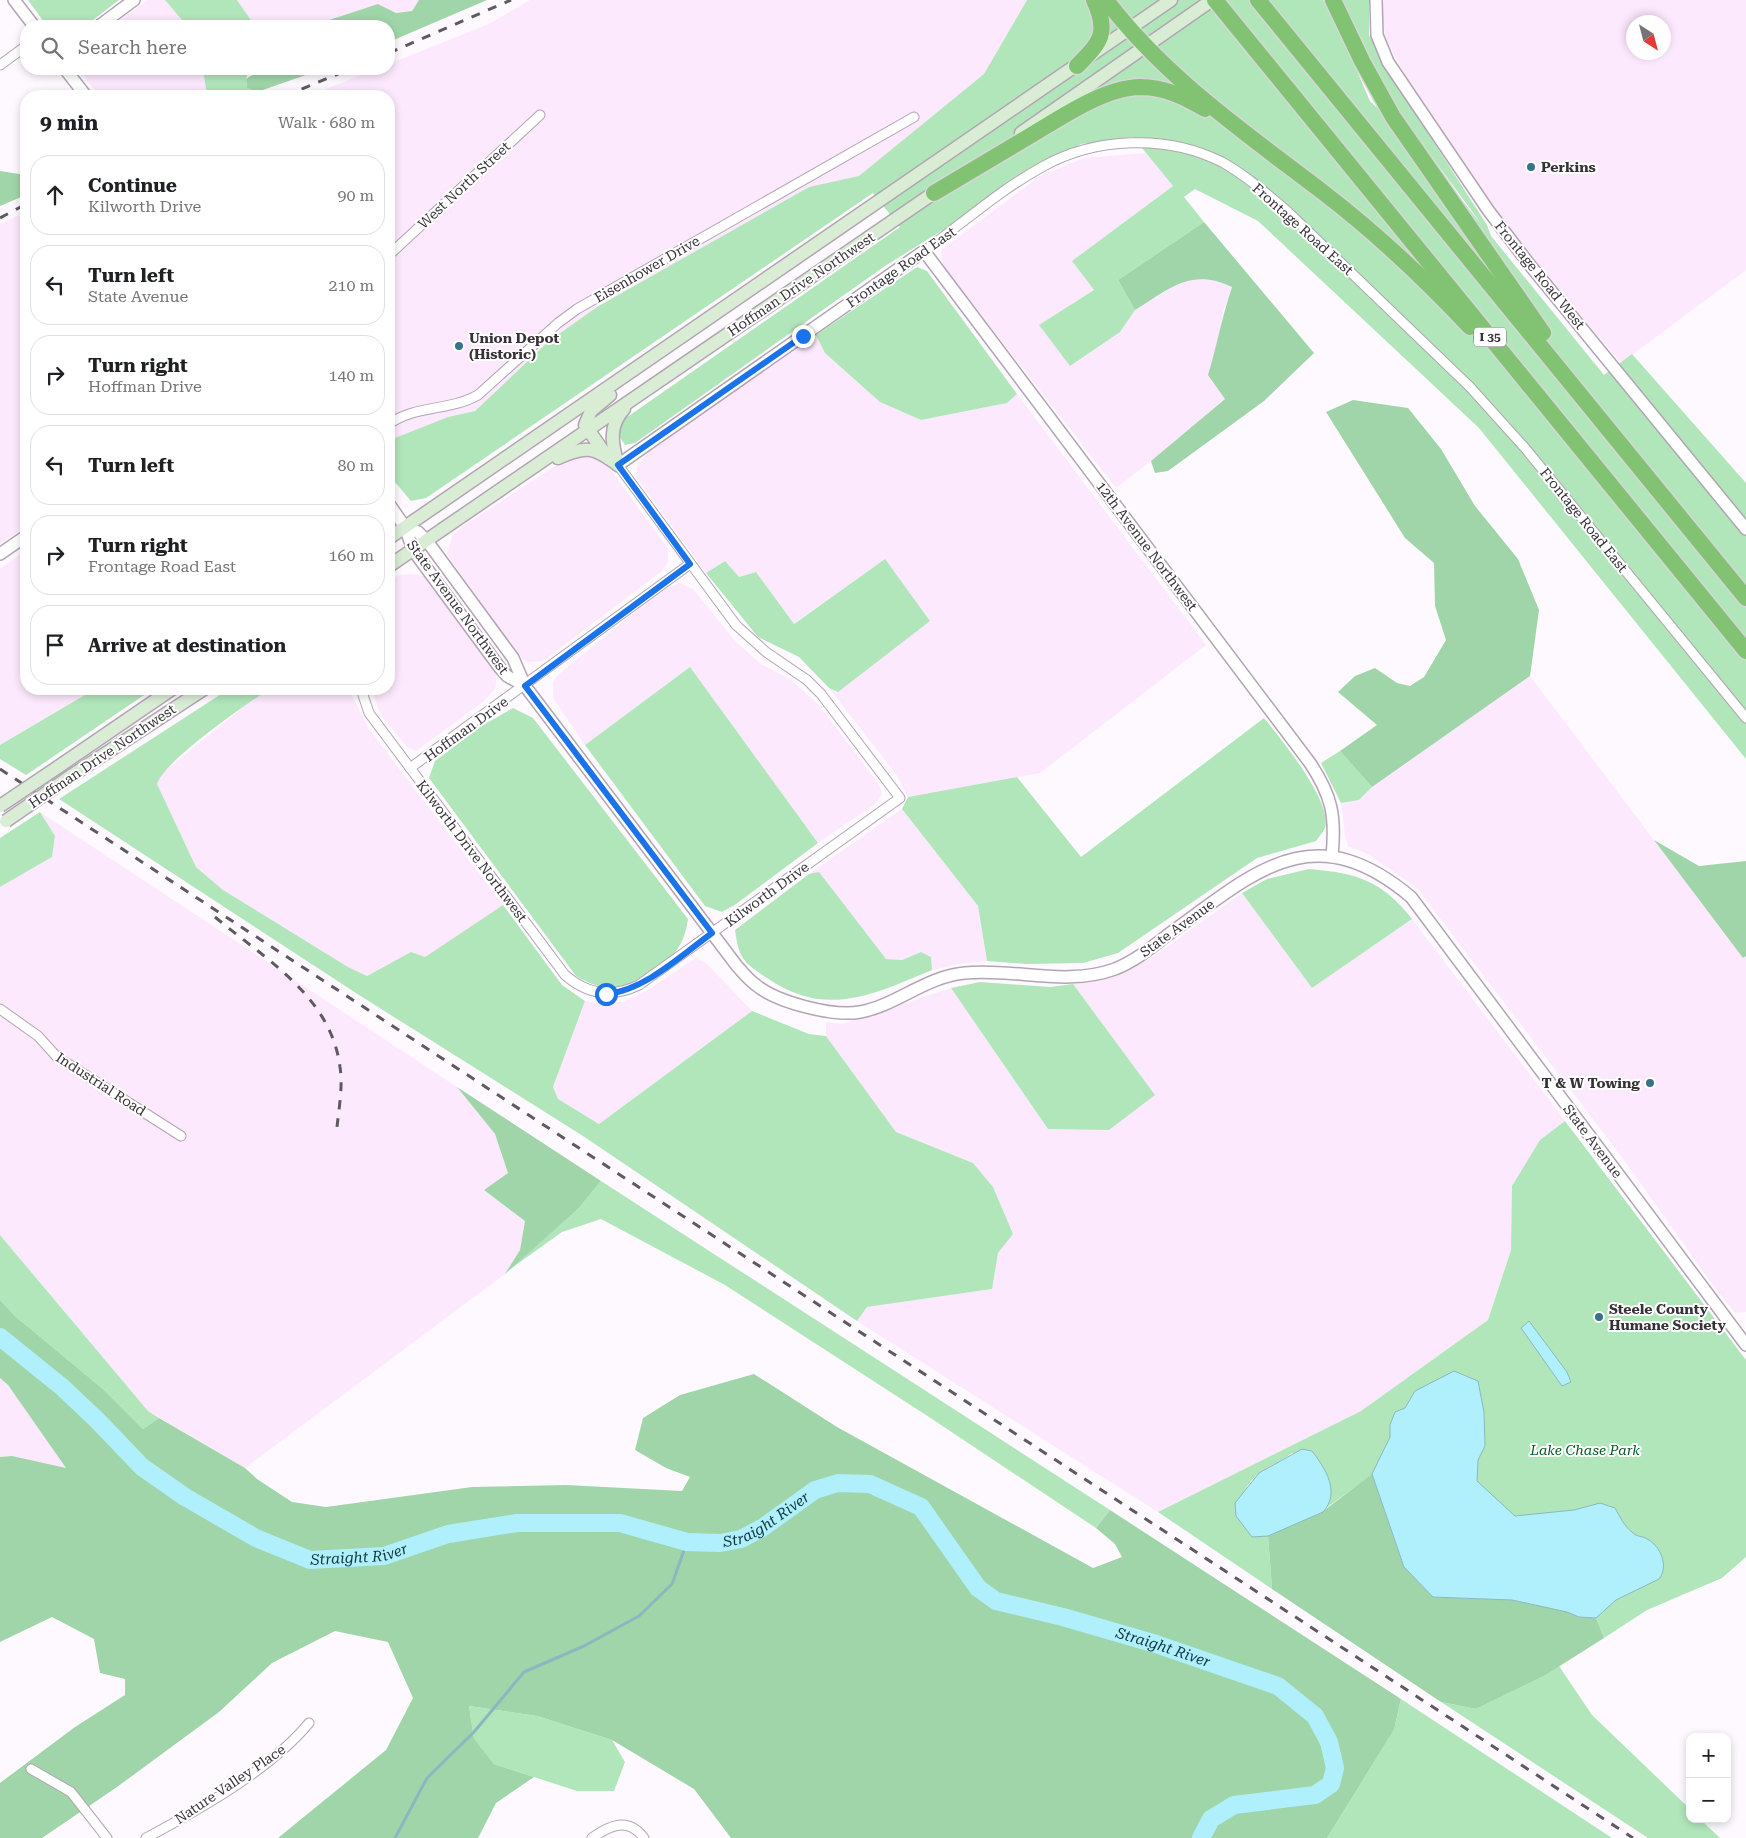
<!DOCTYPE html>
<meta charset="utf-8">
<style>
body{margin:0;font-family:"Roboto Serif",serif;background:#f2f2f2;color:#202124}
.controls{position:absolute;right:15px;bottom:15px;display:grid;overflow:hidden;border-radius:10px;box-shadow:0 2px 8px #0003}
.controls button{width:45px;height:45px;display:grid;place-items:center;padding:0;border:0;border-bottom:1px solid #e0e0e0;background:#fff;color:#202124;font:25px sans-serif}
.compass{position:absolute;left:1626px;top:15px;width:45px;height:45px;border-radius:50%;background:#fff;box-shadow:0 2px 8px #0003;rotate:144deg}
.stop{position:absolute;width:15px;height:15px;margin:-11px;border:4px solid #1a73e8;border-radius:50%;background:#fff}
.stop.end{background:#1a73e8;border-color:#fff;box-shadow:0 1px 5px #0008}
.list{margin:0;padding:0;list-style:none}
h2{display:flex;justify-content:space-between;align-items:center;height:65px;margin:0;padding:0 20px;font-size:21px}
h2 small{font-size:16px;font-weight:400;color:#757577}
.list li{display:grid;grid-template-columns:32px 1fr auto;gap:15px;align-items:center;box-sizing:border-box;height:80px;margin:0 10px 10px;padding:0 10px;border:1px solid #e0e0e0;border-radius:20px}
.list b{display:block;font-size:19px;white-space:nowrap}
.list p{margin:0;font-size:16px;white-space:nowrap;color:#757577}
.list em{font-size:16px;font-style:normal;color:#757577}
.icon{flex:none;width:28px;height:28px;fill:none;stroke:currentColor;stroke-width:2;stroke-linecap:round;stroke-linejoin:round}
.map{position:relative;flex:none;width:1746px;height:1838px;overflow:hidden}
.search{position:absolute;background:#fff;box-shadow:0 2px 8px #0003;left:20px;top:20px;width:375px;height:55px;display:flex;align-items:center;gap:12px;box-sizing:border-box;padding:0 18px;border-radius:20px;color:#757577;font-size:19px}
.panel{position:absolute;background:#fff;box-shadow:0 2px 8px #0003;left:20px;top:90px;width:375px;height:605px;border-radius:20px}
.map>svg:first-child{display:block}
</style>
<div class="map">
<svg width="1746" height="1838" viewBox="0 0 1746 1838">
<rect width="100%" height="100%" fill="#fef9ff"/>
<g fill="#fde9fd" fill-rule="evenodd">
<polygon points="148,0 165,0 187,26 112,26"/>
<polygon points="237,0 419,0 412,11 396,13 378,4 323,22 322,26 255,26"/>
<polygon points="530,0 1027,0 984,74 859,177 809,187 597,307 549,341 475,411 448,417 389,441 389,96 308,96 377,69 389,69 389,64 491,23"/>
<path d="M1384,0H1746V270L1621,363L1513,236L1404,73L1386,39L1381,11ZM1634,22H1664V52H1634Z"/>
<polygon points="79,69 203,69 207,96 99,96"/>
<polygon points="1146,153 1173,186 1072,261 1094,290 1040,325 1120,332 1135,310 1184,280 1214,279 1232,287 1223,312 1220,335 1225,398 1174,443 1116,488 943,266 941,250 1040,176 1084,158"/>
<polygon points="26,212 26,526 0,544 0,224"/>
<polygon points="816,335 826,353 880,402 921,420 1007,403 1017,394 1206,645 1040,773 908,797 896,774 829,688 838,692 885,559 793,624 756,572 739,577 724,561 706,573 636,477 637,466 650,450"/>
<polygon points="585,453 607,465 668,549 668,562 662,571 543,661 527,662 516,653 447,554 452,537 463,526 563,461"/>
<polygon points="26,550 26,689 95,689 0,745 0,569"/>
<polygon points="411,574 426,576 497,676 495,689 484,701 416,751 407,747 380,714 372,689 389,689 389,582 399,575"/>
<polygon points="680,583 693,589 736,642 761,664 791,680 818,704 878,783 882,794 875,804 818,843 690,667 585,745 553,698 553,682 558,675 660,591"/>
<polygon points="1530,676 1743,958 1746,956 1746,1312 1735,1313 1712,1284 1624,1160 1417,888 1368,854 1348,846 1345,836 1341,803 1359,800 1372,787"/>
<polygon points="270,689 349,689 368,728 503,905 425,957 411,952 367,976 348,967 223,890 196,867 157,784 160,775 251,701"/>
<polygon points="902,809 978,906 987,961 962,963 932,970 931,957 921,952 902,960 886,959 809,874"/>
<polygon points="40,812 457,1087 495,1134 508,1173 484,1190 525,1221 520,1250 505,1274 245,1468 148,1411 0,1235 0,887 52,857 55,836"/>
<polygon points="1242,893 1312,988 1412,919 1565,1121 1556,1128 1512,1186 1511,1250 1488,1320 1361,1411 1158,1512 857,1321 867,1307 992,1289 973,1163 896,1132 826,1036 826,1022 842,1024 951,988 1048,1129 1155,1095 1073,984 1119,974 1157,954"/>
<polygon points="696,958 706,963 752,1011 599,1124 557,1099 553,1087 585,1001 596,1003 623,1002 648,990"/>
<polygon points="0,1378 8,1385 67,1469 12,1456 0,1457"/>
</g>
<g fill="#b1e6bb">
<polygon points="28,0 119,0 85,26 47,26"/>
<polygon points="165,0 237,0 255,26 187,26"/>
<polygon points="1027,0 1323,0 1339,30 1370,101 1422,151 1482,225 1377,82 1329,0 1369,0 1369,35 1390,74 1487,225 1491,236 1604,375 1632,354 1746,483 1746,759 1479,428 1258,221 1195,189 1184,197 1204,222 1118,280 1135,310 1120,332 1070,366 1039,325 1094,290 1072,261 1173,186 1133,137 1081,144 885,266 635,443 625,445 619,436 623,420 900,227 873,193 426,498 411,501 389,475 390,440 448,417 475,411 549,341 597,307 809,187 859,176 984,74"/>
<polygon points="203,69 249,69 246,79 247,88 257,92 250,96 207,96"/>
<polygon points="917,267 927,271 1017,394 1007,403 921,420 880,402 825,353 816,335"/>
<polygon points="885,559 930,621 838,692 829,688 799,657 758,637 706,573 725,561 739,577 756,572 794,624"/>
<polygon points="690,667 818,843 736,904 722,912 705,906 585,745"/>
<polygon points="95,689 153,689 26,775 0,759 0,745"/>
<path d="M229,689H270C247,703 164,761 157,784L196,867L223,890L348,967L367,976L411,952L425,957L503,905L562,985L585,1001L553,1087L558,1099L599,1124L752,1011L809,1034L826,1036L896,1132L973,1163L993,1187L1013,1234L998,1253L992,1289L867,1307L857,1321L583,1136L359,995L59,799Z"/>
<path d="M513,708L533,718L688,919C686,933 682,944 673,955C665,964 628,987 616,988C601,989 589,983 576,976L429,778L435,761L483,725Z"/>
<path d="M1264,718C1281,739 1333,802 1325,828C1323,832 1319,837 1316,841L1257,858L1118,953L1083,963L1026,964L987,961L978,906L902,809L908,797L1017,777L1081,857Z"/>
<polygon points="1340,751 1372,787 1359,800 1341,803 1321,763"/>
<polygon points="40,812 55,836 52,857 0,887 0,838"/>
<path d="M1309,869C1357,873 1381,880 1412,919L1312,988L1242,893L1267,879Z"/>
<path d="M819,872L886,959L902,960L921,952L931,957L932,970C874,994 826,1019 767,978C743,962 739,959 735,930L809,874Z"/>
<polygon points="980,982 1050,987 1073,984 1155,1095 1109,1130 1048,1129 951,988"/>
<path d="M1565,1121L1746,1360V1557L1722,1578L1647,1610L1604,1638L1596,1618L1579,1617L1567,1612L1458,1596L1433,1597L1404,1567L1373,1474L1326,1508L1331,1493L1292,1453C1282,1461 1271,1465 1261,1472C1246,1482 1240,1499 1236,1516L1252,1536H1268L1272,1589L1158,1512L1361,1411L1488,1320L1511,1250L1512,1186L1540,1140Z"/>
<polygon points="601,1181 1110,1510 1096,1528 929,1417 725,1285 601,1219 562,1232 505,1273 578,1209"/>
<polygon points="0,1235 148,1411 159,1418 143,1429 103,1389 15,1316 0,1300"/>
<polygon points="1559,1666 1592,1715 1690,1809 1690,1819 1700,1819 1720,1838 1648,1838 1441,1702 1476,1709 1544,1676"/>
<polygon points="1401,1699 1612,1838 1327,1838 1394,1730"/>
<polygon points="469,1706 537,1716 612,1740 625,1762 614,1791 577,1791 494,1764 474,1740"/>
</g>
<g fill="#a0d5a9">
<polygon points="419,0 487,0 389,42 389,26 322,26 323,22 378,4 396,13 412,11"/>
<polygon points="274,69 323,69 257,92 247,88 246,79 257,72"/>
<polygon points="0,171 26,175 26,195 0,206"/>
<path d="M1204,222L1314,353L1264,401L1168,471L1155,473L1151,461L1225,399L1208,375C1217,346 1222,316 1232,287C1191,267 1169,289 1135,310L1118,280Z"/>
<polygon points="1353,400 1408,408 1441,449 1475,506 1518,559 1539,610 1530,676 1372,787 1340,751 1377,725 1338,692 1355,676 1375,668 1397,683 1410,686 1424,677 1446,640 1435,606 1434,563 1405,538 1326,412"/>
<polygon points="1654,840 1699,866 1746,861 1746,956 1743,958"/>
<polygon points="457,1087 601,1181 578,1209 505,1274 520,1250 525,1221 484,1190 508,1173 495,1134"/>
<polygon points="0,1300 15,1316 103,1389 143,1429 159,1418 245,1468 257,1479 292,1502 326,1507 472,1487 566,1485 682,1491 690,1477 666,1468 635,1450 643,1418 680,1395 754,1374 837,1427 1093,1568 1122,1557 1115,1544 1096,1528 1110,1510 1401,1699 1394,1730 1327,1838 731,1838 694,1789 612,1740 537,1716 469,1706 474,1739 494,1764 534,1777 496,1803 478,1838 278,1838 386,1750 413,1698 388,1642 335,1631 272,1663 219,1712 117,1787 42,1838 0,1838 0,1783 75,1727 125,1695 125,1679 100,1673 94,1639 52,1617 0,1642 0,1457 12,1456 66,1468 8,1385 0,1378"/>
<polygon points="1372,1474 1404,1567 1433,1597 1512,1600 1567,1612 1579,1617 1596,1618 1604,1638 1544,1676 1476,1709 1441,1702 1272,1589 1268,1536 1322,1512"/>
</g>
<g fill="#b0f0fc" stroke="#8cb7c1">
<polygon points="1529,1321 1567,1372 1571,1382 1562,1386 1521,1328"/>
<path d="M1454,1371L1478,1381L1484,1412L1485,1446L1478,1460L1477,1481L1515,1516L1574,1510L1600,1503L1615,1508C1620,1517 1624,1526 1633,1533C1637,1537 1643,1536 1647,1539C1661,1546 1669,1567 1659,1579L1616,1600L1596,1618L1579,1617L1567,1612L1512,1600L1433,1597L1404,1567L1372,1474L1390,1437V1425L1395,1412L1405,1408L1415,1391Z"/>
<path d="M1302,1449L1312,1451C1325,1468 1341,1492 1323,1512L1268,1536L1252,1537L1236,1516L1235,1503L1259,1473Z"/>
</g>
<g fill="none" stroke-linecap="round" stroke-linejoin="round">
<polyline stroke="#8cb7c1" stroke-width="3" points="395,1838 427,1778 474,1732 524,1672 584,1646 639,1616 672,1584 687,1542"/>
<path stroke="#b0f0fc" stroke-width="18" id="s1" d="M0,1337L62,1387L97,1420L142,1467L185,1497L256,1538L310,1560L384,1556L448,1534L517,1523H620L687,1542L720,1543L741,1539L762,1528L815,1490L838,1483L870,1484L921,1507L978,1588L996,1601L1063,1617L1156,1644L1278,1686L1315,1716L1329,1742L1335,1768L1331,1784L1315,1795L1234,1805L1211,1819L1201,1838"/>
<defs>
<g id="minor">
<polyline points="0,65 26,46"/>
<path d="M924,251C963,223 1000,190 1042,167C1095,137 1167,134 1222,162C1245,175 1266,193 1286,210L1470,387L1525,448L1746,718"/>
<polyline points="389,255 540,115"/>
<path d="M389,424C415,405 450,411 478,395L558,323L577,309L914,117"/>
<path d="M361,689L369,713L565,975C588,995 612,998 639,985L900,798L821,694L807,680L766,652L736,625L618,465"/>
<polyline points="410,768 690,564"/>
<polyline points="0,1009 38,1036 57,1057 181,1136"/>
<polyline points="31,1769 71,1792 107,1838"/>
<path d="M146,1838C200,1809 270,1770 309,1723"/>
<path d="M592,1838C610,1825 628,1817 644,1838"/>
</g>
<g id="tertiary">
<polyline points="14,0 34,26"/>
<polyline points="1376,0 1377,35 1388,62 1488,210 1529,264 1746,529"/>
<polyline points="99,26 134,0"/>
<polyline points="65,69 86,96"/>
<path d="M618,465L924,251L1310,763C1332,796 1336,816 1332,856"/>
<polyline points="389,504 405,527 413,550 500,668 507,676 525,686"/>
<path d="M405,527L418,532L427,541L513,658L525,686L737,966C743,973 749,980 756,985C776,1002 833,1017 860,1012C895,1006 927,976 965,973C1016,968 1065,987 1115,969C1135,961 1152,947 1169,934C1254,873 1312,814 1411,897L1746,1345"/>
<polyline points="0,554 26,536"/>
</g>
<g id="secondary">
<polyline points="1021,133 1212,0"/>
<path d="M558,458C586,445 594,447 618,465"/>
<polyline points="608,458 585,425 591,411 610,395"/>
<path d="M618,465C612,445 608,426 624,409"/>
<polyline points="389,538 1171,0"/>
<polyline points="389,566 941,188"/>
<polyline points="58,767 172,689"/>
<polyline points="71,776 204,689"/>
</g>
<g id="motorway">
<path d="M1106,0C1165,78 1247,134 1324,193C1376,233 1425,279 1470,327"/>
<polyline points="1215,0 1746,651"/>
<polyline points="1258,0 1746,598"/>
<polyline points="1333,0 1362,61 1393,117 1543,333"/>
<path d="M1077,66C1101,42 1109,33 1094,0"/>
<path d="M934,193C963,176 993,158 1023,140C1056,121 1101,88 1140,87C1164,87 1185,97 1205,109"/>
</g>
</defs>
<use href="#minor" stroke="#b2a5b3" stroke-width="11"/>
<use href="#tertiary" stroke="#b2a5b3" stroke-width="14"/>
<use href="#secondary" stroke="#b2a5b3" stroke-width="15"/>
<use href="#motorway" stroke="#d7d6d7" stroke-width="19"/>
<use href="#minor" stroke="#fff" stroke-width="9"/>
<use href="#tertiary" stroke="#fff" stroke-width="11"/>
<use href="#secondary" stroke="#d9edd5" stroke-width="12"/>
<use href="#motorway" stroke="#81c372" stroke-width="16"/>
<g stroke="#5f5a5f" stroke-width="3" stroke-dasharray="9 9" stroke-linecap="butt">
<polyline points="389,53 511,0"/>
<polyline points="285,96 350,69"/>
<polyline points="0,218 26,204"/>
<polyline points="0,769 1633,1838"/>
<path d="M215,917C265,959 331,996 340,1067C343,1086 339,1108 337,1127"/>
</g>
<defs>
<g id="secondary-bridge">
<polyline points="0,806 58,767"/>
<polyline points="6,821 71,776"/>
</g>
</defs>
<use href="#secondary-bridge" stroke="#b2a5b3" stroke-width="15" stroke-linecap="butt"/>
<use href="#secondary-bridge" stroke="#d9edd5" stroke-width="12"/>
</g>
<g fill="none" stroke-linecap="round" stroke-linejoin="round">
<path stroke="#1a73e8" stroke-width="6" d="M606,994C644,991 682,955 712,933L525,686L690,564L618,465L803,336"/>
</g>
<g fill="#347388" stroke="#fff" stroke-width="2">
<circle cx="1531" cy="167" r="5"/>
<circle cx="459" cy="346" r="5"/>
<circle cx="1650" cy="1083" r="5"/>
<circle cx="1599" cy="1317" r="5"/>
</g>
<g text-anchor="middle" stroke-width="4" stroke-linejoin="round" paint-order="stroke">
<rect fill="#fff" stroke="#737073" stroke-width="1" x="1474" y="327.5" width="32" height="19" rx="4"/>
<g font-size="12" font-weight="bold" fill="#373237">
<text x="1490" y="341">I 35</text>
</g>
<g font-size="14" font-weight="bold" fill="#373237" stroke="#fff" text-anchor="start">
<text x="1541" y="172">Perkins</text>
<text x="469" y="343">Union Depot<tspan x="469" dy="16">(Historic)</tspan></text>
<text x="1640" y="1088" text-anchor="end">T &amp; W Towing</text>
<text x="1609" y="1314">Steele County<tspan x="1609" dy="16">Humane Society</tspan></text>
</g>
<g font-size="14" fill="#373237" stroke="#fff">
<text transform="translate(464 185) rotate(-43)" y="5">West North Street</text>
<text transform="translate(1303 229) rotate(42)" y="5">Frontage Road East</text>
<text transform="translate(901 267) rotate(-35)" y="5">Frontage Road East</text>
<text transform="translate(647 269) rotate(-30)" y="5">Eisenhower Drive</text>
<text transform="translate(1540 275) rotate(51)" y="5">Frontage Road West</text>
<text transform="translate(801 284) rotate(-34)" y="5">Hoffman Drive Northwest</text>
<text transform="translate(1584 520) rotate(51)" y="5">Frontage Road East</text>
<text transform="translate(1147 546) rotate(53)" y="5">12th Avenue Northwest</text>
<text transform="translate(458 607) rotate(54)" y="5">State Avenue Northwest</text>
<text transform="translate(466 729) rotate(-36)" y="5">Hoffman Drive</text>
<text transform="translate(102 756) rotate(-34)" y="5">Hoffman Drive Northwest</text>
<text transform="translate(472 851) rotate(53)" y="5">Kilworth Drive Northwest</text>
<text transform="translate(767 894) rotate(-36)" y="5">Kilworth Drive</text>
<text transform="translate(1177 928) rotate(-36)" y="5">State Avenue</text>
<text transform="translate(101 1084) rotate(33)" y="5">Industrial Road</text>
<text transform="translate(1593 1141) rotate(53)" y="5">State Avenue</text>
<text transform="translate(230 1784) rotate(-34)" y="5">Nature Valley Place</text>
</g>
<g font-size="14" font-style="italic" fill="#005824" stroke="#fff">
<text x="1585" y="1455">Lake Chase Park</text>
</g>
<g font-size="15" font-style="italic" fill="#0f373d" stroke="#fff">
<text dy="5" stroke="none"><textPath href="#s1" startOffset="855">Straight River</textPath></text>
<text dy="5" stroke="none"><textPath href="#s1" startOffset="435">Straight River</textPath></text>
<text dy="5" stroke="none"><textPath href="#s1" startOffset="1320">Straight River</textPath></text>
</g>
</g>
</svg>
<div class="controls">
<button>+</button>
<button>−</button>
</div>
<svg class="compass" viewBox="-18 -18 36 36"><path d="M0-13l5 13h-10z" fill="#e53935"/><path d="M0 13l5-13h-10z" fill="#757577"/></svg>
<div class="stop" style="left:606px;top:994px"></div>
<div class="stop end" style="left:803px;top:336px"></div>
<div class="search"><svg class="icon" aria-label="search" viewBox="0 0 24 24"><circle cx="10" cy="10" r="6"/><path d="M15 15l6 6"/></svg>Search here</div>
<section class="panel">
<h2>9 min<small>Walk · 680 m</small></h2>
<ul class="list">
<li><svg class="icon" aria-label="ahead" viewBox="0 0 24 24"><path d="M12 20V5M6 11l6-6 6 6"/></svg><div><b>Continue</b><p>Kilworth Drive</p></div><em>90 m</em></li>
<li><svg class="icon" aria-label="left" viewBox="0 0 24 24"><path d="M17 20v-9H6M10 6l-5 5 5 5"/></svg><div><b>Turn left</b><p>State Avenue</p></div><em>210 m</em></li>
<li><svg class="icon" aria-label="right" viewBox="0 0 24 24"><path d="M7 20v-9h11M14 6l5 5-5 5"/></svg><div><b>Turn right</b><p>Hoffman Drive</p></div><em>140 m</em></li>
<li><svg class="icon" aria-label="left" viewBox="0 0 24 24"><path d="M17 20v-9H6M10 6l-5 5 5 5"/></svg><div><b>Turn left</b></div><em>80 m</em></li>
<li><svg class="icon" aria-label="right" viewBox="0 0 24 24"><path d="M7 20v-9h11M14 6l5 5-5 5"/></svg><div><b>Turn right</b><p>Frontage Road East</p></div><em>160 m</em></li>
<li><svg class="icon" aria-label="arrive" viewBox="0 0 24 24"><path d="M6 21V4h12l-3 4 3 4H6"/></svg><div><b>Arrive at destination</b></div></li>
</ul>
</section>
</div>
